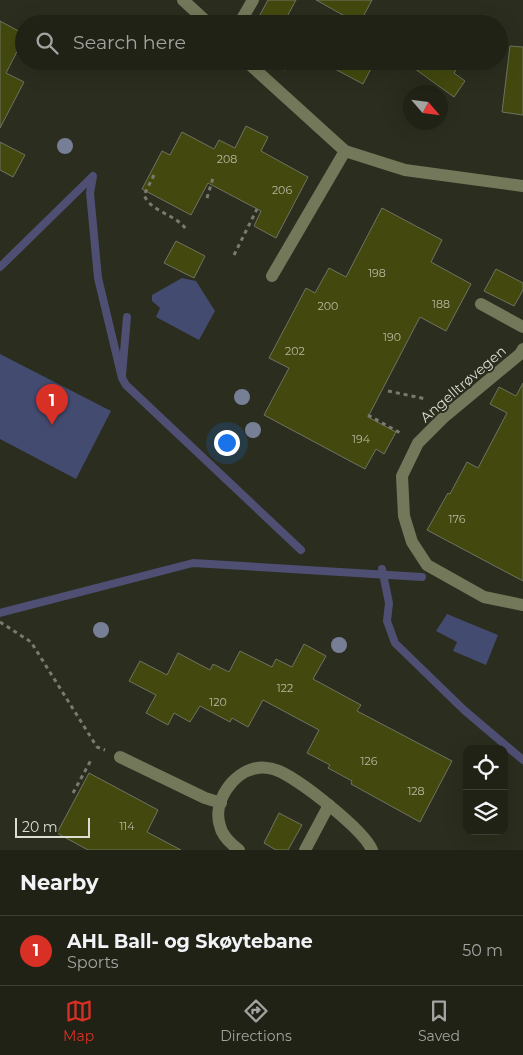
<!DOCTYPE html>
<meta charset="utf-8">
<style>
body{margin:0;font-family:Montserrat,sans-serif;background:#2d2f23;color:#f1f3f6}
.controls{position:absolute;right:15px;bottom:15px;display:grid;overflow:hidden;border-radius:10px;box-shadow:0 5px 20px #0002}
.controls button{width:45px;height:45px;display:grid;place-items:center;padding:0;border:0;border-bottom:1px solid #3d3f35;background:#202216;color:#f1f3f6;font:25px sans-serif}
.compass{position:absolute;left:403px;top:85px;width:45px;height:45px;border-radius:50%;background:#202216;box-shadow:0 5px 20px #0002;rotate:118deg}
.scale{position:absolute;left:15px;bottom:12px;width:75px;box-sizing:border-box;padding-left:5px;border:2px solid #dcded4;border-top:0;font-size:14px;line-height:18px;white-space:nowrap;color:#dcded4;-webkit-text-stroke:4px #2b2d1e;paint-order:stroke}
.you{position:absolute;left:226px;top:442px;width:18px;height:18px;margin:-12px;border:4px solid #fff;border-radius:50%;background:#1a73e8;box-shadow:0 0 0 8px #1a73e833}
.badge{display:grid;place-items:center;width:32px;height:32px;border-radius:50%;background:#d93025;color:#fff;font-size:16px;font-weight:700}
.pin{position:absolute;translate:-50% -41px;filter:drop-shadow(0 1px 2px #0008)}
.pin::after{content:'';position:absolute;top:26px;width:18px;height:15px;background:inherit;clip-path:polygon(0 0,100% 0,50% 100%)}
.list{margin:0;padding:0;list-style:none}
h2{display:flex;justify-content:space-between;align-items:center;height:65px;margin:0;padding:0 20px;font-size:21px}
h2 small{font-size:16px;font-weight:400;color:#a2a4a1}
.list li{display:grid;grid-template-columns:32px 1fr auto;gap:15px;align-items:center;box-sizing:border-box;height:70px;padding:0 20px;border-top:1px solid #3d3f35}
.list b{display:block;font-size:19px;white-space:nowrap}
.list p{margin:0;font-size:16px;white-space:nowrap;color:#a2a4a1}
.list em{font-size:16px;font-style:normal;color:#a2a4a1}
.icon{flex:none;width:28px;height:28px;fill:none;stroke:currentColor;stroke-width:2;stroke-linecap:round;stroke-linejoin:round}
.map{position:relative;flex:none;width:523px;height:850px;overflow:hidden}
.search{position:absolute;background:#202216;box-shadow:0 5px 20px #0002;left:15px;right:15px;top:15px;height:55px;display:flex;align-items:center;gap:12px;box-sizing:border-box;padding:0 18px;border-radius:28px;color:#a2a4a1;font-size:19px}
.sheet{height:135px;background:#202216}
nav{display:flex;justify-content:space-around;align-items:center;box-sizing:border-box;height:70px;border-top:1px solid #3d3f35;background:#202216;font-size:14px;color:#a2a4a1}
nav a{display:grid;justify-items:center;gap:2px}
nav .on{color:#d93025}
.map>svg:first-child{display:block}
</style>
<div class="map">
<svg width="523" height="850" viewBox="0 0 523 850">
<rect width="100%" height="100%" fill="#2b2d1e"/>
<g fill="#434b70">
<polygon points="182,278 196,281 215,311 199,340 156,317 160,308 152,301 152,295"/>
<polygon points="0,354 111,411 76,479 0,439"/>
<polygon points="447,614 498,635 486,665 453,651 457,642 436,631"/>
</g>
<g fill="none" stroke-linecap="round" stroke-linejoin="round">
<g stroke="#4e4f73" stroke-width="8">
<polyline points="0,267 93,176 90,193 98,278 122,378 126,385 301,550"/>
<polyline points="122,375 127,317"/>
<polyline points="382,569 389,603 387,621 395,643 464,710 523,760"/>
<polyline points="0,613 193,563 422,577"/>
</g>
</g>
<g fill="#43490e" stroke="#707362">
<polygon points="268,0 296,0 283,24 255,24"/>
<polygon points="316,0 372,0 359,24"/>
<polygon points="0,21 24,34 24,38 6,73 24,82 0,128"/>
<polygon points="510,46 523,47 523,115 502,112"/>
<polygon points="320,61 375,61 363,84"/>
<polygon points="404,61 462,61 454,73 465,81 454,97"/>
<polygon points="246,126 268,137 261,151 308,177 276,238 254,226 261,211 208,183 191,215 142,189 162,151 170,155 182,132 214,149 219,140 235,148"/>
<polygon points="0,142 25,155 13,177 0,170"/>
<polygon points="382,208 442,240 431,262 471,284 446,331 420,317 368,417 396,432 384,454 376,449 365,469 264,415 289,368 269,358 306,288 315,293 329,268 346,277"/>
<polygon points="176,241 205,256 194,278 164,263"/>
<polygon points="496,269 523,283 523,290 514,306 484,291"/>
<polygon points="523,383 523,581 427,530 448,493 450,494 467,462 478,468 507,413 490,404 499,387 516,396"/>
<polygon points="304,644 326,656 313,679 361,705 357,711 452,761 420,822 351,784 352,781 328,768 330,765 307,753 319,730 263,700 248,727 232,718 230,722 200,706 190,722 174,713 168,725 146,713 156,695 129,681 140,661 167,675 178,653 210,670 213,664 229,672 240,651 272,667 276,659 292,667"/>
<polygon points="89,773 158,810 147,832 181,850 88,850 57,833"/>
<polygon points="279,813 302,825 288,850 276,850 264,843"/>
</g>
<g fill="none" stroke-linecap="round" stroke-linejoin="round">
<g stroke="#797b6f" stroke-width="3" stroke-dasharray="4 4" stroke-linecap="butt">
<polyline points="307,24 308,22"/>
<polyline points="284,70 288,61"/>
<path d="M154,175L144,195C151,212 175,214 186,229"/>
<polyline points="207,198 213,178"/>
<polyline points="234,255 257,209"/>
<polyline points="388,391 426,399"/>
<polyline points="368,415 402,434"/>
<polyline points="0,622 31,642 97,747 105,750"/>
<polyline points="73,793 91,760"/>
</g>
<g stroke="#73785a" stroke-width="12">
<polyline points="183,0 209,24"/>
<polyline points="239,24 253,0"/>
<polyline points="246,61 345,151 405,170 523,186"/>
<polyline points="272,276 345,151"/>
<polyline points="481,304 523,327"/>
<polyline points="523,349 520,354 443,418 418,443 402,476 404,516 412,542 427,565 484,597 523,605"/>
<polyline points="120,757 205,798 221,803"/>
<path d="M239,850C231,844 222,836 220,826C212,802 233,772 257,768C262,767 271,768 276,770C297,777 364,830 372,850"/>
<polyline points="305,850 329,805"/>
</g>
</g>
<g fill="#777f96">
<circle cx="65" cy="146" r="8"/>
<circle cx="242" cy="397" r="8"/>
<circle cx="253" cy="430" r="8"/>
<circle cx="101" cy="630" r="8"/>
<circle cx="339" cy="645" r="8"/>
</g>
<g text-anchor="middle" stroke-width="4" stroke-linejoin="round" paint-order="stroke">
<g font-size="11" fill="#b6b9a2">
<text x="227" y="163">208</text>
<text x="282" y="194">206</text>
<text x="377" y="277">198</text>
<text x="441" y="308">188</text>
<text x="328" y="310">200</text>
<text x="392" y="341">190</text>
<text x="295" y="355">202</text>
<text x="361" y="443">194</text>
<text x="457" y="523">176</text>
<text x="285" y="692">122</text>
<text x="218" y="706">120</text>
<text x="369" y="765">126</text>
<text x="416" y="795">128</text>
<text x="127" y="830">114</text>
</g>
<g font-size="14" fill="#dcded4" stroke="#2b2d1e">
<text transform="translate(463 384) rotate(-41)" y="5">Angelltrøvegen</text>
</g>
</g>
</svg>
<div class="controls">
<button><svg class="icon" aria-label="locate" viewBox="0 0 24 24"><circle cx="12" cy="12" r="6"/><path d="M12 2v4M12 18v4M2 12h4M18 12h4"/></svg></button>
<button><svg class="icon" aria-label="layers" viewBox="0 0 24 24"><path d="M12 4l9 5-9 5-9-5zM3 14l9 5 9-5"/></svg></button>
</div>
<svg class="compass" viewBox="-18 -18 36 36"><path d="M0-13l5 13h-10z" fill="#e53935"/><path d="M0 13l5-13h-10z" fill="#a2a4a1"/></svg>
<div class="scale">20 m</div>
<div class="you"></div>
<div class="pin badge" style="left:52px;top:425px">1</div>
<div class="search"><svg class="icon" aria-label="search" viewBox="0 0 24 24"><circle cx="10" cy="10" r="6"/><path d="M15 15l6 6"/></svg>Search here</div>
</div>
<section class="sheet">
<h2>Nearby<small></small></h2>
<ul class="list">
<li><span class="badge">1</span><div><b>AHL Ball- og Skøytebane</b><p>Sports</p></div><em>50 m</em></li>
</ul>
</section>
<nav>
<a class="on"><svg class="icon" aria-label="map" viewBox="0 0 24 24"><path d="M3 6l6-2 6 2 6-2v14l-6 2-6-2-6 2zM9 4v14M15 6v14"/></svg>Map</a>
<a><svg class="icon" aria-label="directions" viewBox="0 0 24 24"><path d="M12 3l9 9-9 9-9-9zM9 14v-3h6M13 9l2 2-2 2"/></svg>Directions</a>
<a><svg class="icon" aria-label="saved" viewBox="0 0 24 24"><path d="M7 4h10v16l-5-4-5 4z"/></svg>Saved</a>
</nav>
